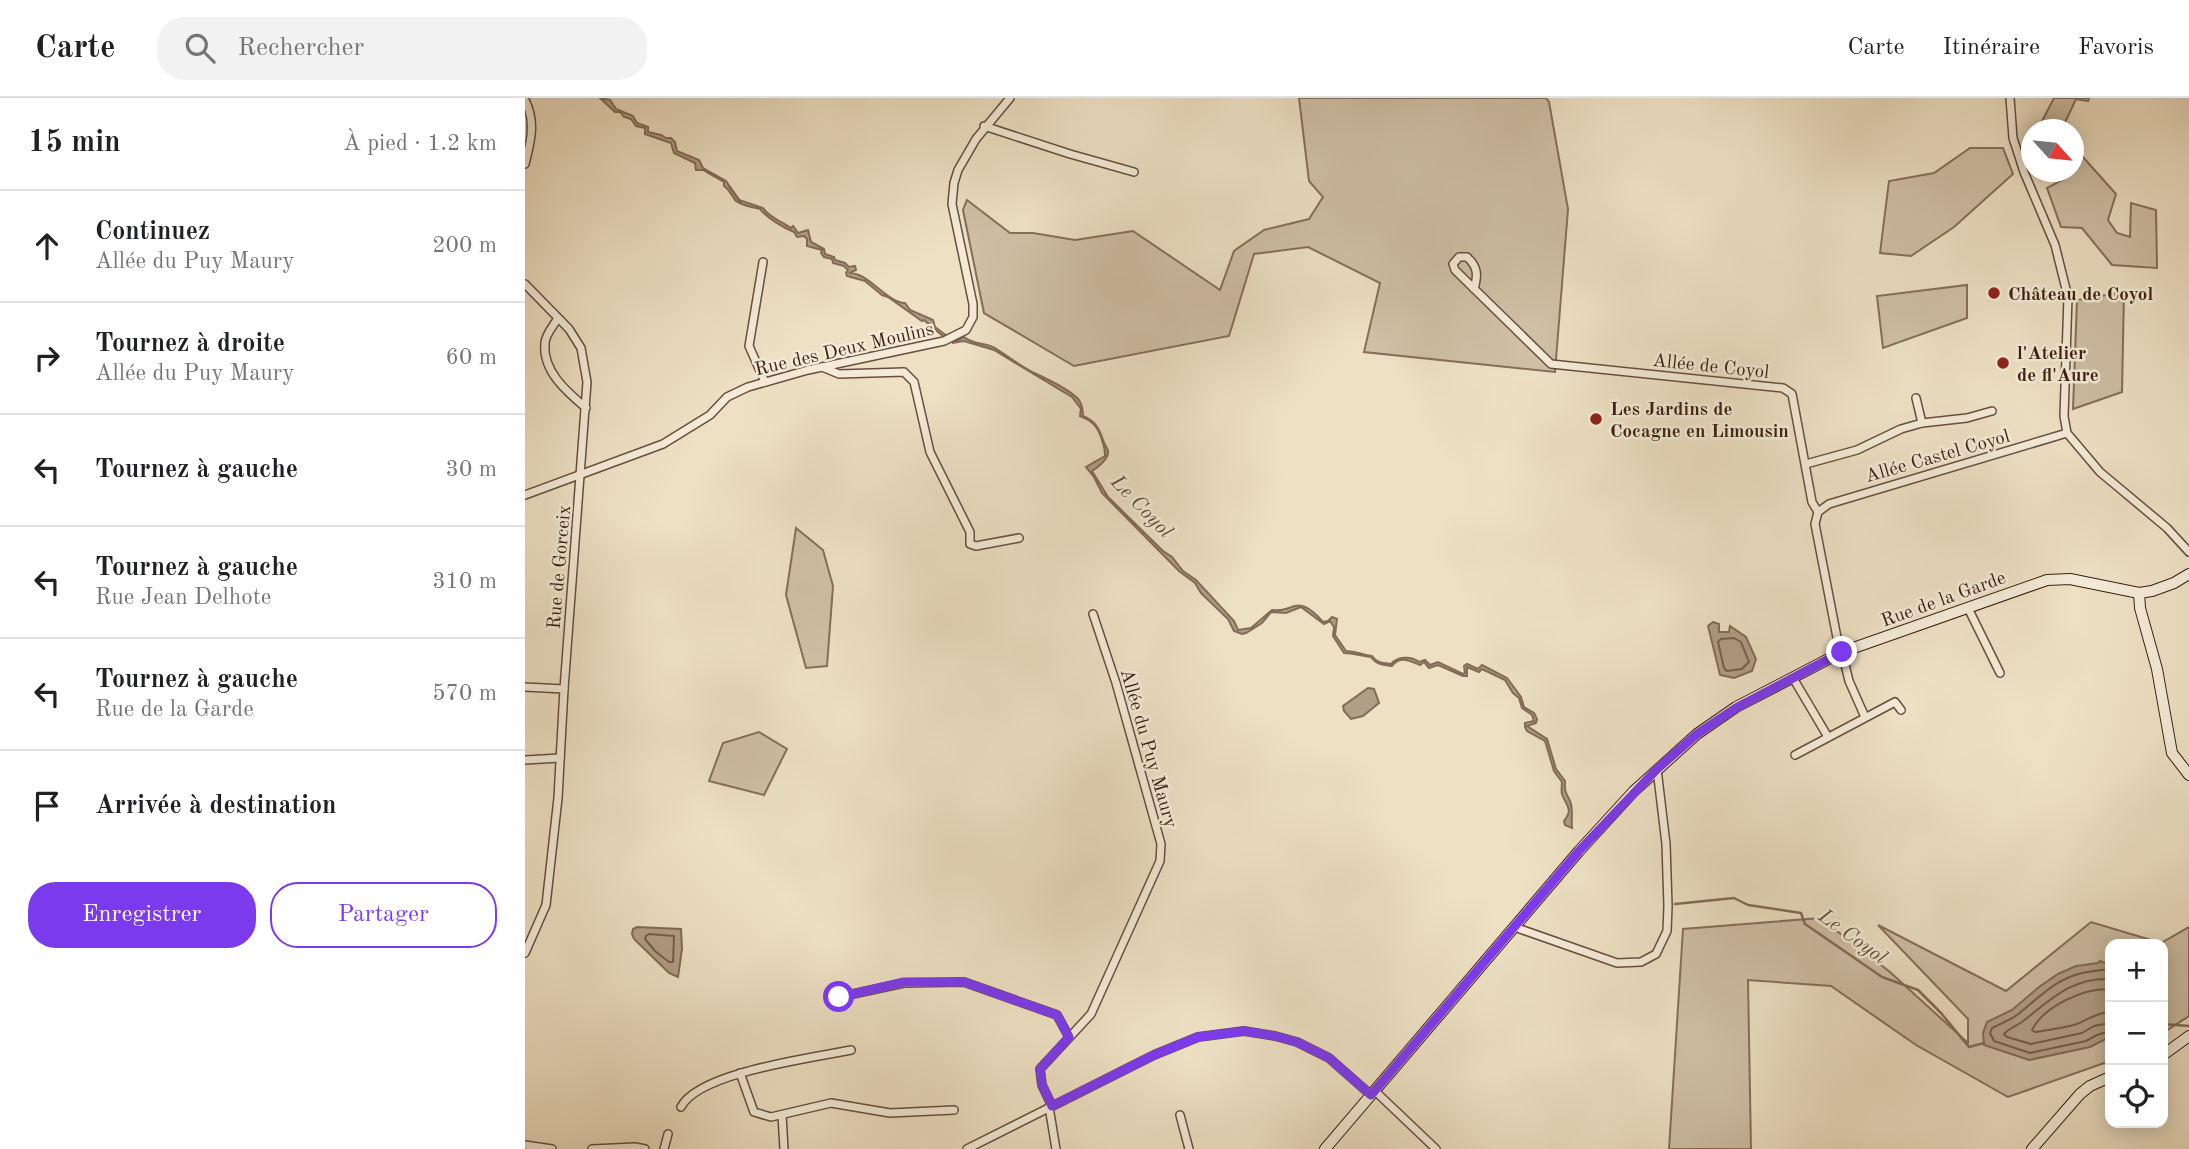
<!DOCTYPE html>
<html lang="fr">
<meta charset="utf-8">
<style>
body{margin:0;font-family:"Old Standard TT",serif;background:#f2f2f2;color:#202124}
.controls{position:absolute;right:21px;bottom:21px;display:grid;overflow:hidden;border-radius:14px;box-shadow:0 4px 18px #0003}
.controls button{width:63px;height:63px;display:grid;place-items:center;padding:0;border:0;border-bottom:2px solid #e0e0e0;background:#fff;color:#202124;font:35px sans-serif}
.compass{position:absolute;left:1496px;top:21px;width:63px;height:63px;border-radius:50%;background:#fff;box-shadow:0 4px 18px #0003;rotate:117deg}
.stop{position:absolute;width:21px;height:21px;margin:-16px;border:5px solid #7c3aed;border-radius:50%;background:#fff}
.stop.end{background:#7c3aed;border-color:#fff;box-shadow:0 2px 7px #0008}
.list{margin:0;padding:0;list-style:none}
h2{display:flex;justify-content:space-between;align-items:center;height:91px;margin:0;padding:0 28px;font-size:30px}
h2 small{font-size:23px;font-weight:400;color:#757577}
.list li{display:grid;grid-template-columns:46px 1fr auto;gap:21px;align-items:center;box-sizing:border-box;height:112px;padding:0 28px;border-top:2px solid #e0e0e0}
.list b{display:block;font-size:26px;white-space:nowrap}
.list p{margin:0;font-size:23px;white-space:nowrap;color:#757577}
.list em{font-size:23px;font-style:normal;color:#757577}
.actions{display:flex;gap:14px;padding:21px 28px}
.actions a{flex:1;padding:16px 0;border:2px solid #7c3aed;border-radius:28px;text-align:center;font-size:24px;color:#7c3aed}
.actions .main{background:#7c3aed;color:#fff}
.icon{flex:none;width:38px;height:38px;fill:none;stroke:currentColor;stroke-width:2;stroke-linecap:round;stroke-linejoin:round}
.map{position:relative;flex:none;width:1664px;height:1051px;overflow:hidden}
header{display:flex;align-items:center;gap:42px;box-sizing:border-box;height:98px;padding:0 35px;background:#fff;border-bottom:2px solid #e0e0e0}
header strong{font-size:33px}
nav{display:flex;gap:38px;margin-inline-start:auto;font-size:24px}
.search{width:490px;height:63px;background:#f2f2f2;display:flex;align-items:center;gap:18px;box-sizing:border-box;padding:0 24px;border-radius:28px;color:#757577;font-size:26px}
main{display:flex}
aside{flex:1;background:#fff}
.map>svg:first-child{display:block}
</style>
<header>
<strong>Carte</strong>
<div class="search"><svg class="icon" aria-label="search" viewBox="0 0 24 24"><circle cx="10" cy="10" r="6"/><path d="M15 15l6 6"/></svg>Rechercher</div>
<nav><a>Carte</a><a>Itinéraire</a><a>Favoris</a></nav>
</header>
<main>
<aside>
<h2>15 min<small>À pied · 1.2 km</small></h2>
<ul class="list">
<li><svg class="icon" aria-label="ahead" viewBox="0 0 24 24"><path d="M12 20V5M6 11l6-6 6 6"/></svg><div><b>Continuez</b><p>Allée du Puy Maury</p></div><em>200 m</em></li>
<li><svg class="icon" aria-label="right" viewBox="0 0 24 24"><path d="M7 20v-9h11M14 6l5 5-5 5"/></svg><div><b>Tournez à droite</b><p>Allée du Puy Maury</p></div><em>60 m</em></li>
<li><svg class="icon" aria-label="left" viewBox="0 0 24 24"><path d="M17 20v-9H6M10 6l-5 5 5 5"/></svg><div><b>Tournez à gauche</b></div><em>30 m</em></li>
<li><svg class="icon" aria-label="left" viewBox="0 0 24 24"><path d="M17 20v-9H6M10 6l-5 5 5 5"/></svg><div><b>Tournez à gauche</b><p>Rue Jean Delhote</p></div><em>310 m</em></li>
<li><svg class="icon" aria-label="left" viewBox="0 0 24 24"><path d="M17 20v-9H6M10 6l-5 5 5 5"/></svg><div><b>Tournez à gauche</b><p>Rue de la Garde</p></div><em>570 m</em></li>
<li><svg class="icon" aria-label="arrive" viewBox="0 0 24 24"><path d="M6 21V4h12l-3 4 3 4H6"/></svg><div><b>Arrivée à destination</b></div></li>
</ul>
<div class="actions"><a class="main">Enregistrer</a><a>Partager</a></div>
</aside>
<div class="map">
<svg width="1664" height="1051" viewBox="0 0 1664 1051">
<rect width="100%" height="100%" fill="#ede0c3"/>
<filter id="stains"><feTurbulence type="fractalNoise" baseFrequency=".00286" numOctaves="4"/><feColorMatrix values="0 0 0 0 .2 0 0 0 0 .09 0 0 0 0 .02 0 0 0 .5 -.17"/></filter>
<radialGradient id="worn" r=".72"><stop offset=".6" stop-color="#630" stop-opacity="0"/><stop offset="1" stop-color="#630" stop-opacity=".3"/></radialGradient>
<g fill="#cfbfa5" stroke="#866e5a" stroke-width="2">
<polygon points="774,0 1021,0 1024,4 1043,111 1030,274 839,254 855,185 783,149 729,156 704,238 549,268 459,215 438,112 442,102 485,135 508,135 550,142 608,133 695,192 709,153 739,132 784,121 798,99 784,83"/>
<polygon points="1529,0 1564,0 1563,3 1551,1 1537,31 1517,31 1515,27"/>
<polygon points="1549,49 1591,96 1583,122 1592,135 1605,139 1606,105 1631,112 1632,170 1587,167 1557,130 1536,129 1522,90 1539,81 1536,74 1548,74"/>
<polygon points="1445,50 1478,50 1488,76 1429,129 1386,158 1355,155 1364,83 1409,75"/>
<polygon points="1442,187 1442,220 1358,250 1352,198"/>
<polygon points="1599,194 1597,294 1548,311 1552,202"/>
<polygon points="271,430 298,452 308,488 302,568 281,570 261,497"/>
<polygon points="234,634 262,651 239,697 184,683 198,645"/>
<polygon points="1295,820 1365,874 1443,945 1443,921 1353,827 1481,893 1566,824 1636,845 1664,829 1664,918 1638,935 1638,846 1585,846 1585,963 1483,999 1391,947 1306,888 1223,882 1226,1051 1144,1051 1158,831"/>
</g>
<g fill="#b19e86" stroke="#836b57" stroke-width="2">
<path d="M75,0L85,2L91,11L108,18L112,25L123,29V34L136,37L141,40H146L150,44L152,53L174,62L178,70L201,83L214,102L238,110C244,119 257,124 266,130L268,128L273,135L283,132L286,144L299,151L300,156L309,159L310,162L320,165L324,169L330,168L331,172L324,175C343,174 361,204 380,205L385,212L408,222L410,229L422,238L420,240L399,222L397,223L363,199L357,197L340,183L322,178L321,175L323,172L319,168L308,165L307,161L299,159L296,155L297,152L282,148V141L279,138L272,139L269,134C259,130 242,120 235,111C228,109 217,108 211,103C206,97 205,92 199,88V84L178,72H171L170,65L149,55L146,45L120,36V30L111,28L106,21L99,19L95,14H90Z"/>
<path d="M439,239C447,246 460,245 470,250C482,258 494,267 507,274C520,280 545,291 554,302C557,307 558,312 558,318C570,323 574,330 578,342C579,346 582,349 583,353C584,361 572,370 567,373L583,399L638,453L647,459L658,473L671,482L709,523L713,532L726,530L747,512C757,513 761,511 770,508C780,505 792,517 798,524L803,523L807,519L812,521L810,537L821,553C831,553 837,557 847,558C852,565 857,565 866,566C873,558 886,558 894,564L900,562L905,567L913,564L938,576L940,575L939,568L942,566L953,571L957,567L982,580L996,599L999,609L1009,615L1012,621L1011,625L1002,628L1022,641L1031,671L1040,683C1039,698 1043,695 1046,706C1048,714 1046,723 1047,730L1040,727L1039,723C1049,711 1041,708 1037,696C1036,693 1037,687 1037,684L1029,673L1020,643L1002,633L1000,629V625L1009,623L1007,617L997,610L994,600L988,595L980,582L957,571L954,574L942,569V578H938L913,567L904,570L899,564L895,567C885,563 875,557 867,568C858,567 852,567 846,559C836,558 829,555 819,555L808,538L809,529L805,523L799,526L776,509L761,515L746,514L737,525L721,535L717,536L709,533L703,521L676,495L670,485L654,473L577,395L569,379L561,369L580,358C580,349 575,330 566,324C563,321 559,320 555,318L556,311L547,299L469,252L439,243L427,245Z"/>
<polygon points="1188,524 1194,526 1194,534 1204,534 1205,528 1221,539 1231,561 1227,573 1209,580 1195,577 1183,528"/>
<polygon points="843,590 849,591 854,605 838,618 826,621 819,613 818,608"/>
<polygon points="112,829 156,831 157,851 153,879 144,875 109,841 107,836 108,831"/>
<polygon points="1575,863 1585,867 1585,939 1565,949 1504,962 1459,947 1458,935 1462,924 1487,912 1514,889 1533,876 1551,868 1573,865"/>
</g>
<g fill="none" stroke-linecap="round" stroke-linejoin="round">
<g stroke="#775e4b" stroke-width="2">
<polygon points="1209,540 1216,544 1224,564 1217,571 1202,573 1199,570 1193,544 1196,541"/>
<polygon points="124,836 149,838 148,864 144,864 130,853 120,841 121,838"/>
<path d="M1585,872C1577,871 1571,873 1563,874C1533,878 1515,899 1492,917C1485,922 1475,926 1467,930L1465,935L1469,943L1505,955L1561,943L1572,937L1585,933"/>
<path d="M1585,881C1547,879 1525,902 1497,924C1491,928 1484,930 1479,936L1482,939L1506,946L1557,935L1569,928L1585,925"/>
<path d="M1585,891C1559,890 1519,908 1507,932L1510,934C1524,932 1539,930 1552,926C1563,921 1572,915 1585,914"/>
</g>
<g stroke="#836b57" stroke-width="2.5">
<polyline points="204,88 216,105"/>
<polyline points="1150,806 1209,800 1223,807 1276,815 1280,826 1357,879 1393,892 1416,915 1444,949 1459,945"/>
<polyline points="1638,926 1664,928"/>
</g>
<defs>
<g id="street">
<polyline points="1485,0 1488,40 1499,74 1530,147 1543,199 1539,318 1542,335 1575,374 1642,430 1664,454"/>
<path d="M0,2C11,23 6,43 0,66"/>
<polyline points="459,28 545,56 609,74"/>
<polyline points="238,164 224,248 240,284"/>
<polyline points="0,186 44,231 56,250 62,284 39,591 33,700 21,807 0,855"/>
<path d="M949,191C953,177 953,169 942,159H934L928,166L930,172L1026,266L1258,290L1267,296L1287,404L1293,414L1290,426L1315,555"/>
<path d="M33,220C29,227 20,237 20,245C17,273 42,294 61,310"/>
<polyline points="297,269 314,276 379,274 389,284 405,354 445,434 445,446 451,448 494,440"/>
<polyline points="1391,300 1397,325"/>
<polyline points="1281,366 1332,352 1376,331 1397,325 1442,320 1467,313"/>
<polyline points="0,397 138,346 185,317 202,299 223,289 283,272 419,243 441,232 448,219 448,206 427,106 429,85 433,72 451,41 485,0"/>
<polyline points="1293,414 1304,406 1542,335"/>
<polyline points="1443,510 1475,575"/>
<polyline points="1317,554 1324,583 1340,619"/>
<polyline points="1268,580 1303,639"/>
<polyline points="0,589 39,591"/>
<polyline points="1270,657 1370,604 1376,612"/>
<polyline points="0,662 35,660"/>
<polyline points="990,827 995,831 1092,865 1116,864 1131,856 1142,833 1143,808 1141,746 1132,671"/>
<polyline points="304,896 314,899 379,885 439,884 532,917 544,939"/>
<polyline points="215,975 229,1014 246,1019 306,1005 365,1015 429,1012"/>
<polyline points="850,993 911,1051"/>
<polyline points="527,1008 517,987 515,971 566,916 635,763 636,746 591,585 568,516"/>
<path d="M156,1009C174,974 288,960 326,952"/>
<polyline points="524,1009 531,1051"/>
<polyline points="257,1017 259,1051"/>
<polyline points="655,1017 664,1051"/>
<polyline points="0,1047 27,1051"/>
<polyline points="67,1051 110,1049 120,1051"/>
<polyline points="139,1051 143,1036"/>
<polyline points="442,1051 629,957 673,939 719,933 750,938 772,944 804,960 846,997"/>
</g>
<g id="secondary">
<polyline points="1614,495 1615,510 1632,571 1647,655 1664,677"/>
<polyline points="1638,957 1664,938"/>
<polyline points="800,1051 1054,753 1109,693 1172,636 1211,609 1317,554 1522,482 1545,481 1614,495 1627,493 1649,485 1664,476"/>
<polyline points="1507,1051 1555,996 1565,988 1585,979"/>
</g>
</defs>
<use href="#street" stroke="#694e3d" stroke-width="10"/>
<use href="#secondary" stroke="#3d1e10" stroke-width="12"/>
<use href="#street" stroke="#f3ebd8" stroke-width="7"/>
<use href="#secondary" stroke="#f3ebd8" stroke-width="10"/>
</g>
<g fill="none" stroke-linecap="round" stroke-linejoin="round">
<polyline stroke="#7c3aed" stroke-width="9" points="314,899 379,884 439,884 532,917 544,939 515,971 517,987 527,1008 629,957 673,939 719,933 750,938 772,944 804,960 846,997 1054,753 1132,671 1172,636 1211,610 1317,554"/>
</g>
<g fill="#8f2418" stroke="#f3ebd8" stroke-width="2.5">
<circle cx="1469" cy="195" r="7"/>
<circle cx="1478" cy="265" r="7"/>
<circle cx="1071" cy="321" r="7"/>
</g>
<g text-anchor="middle" stroke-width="5" stroke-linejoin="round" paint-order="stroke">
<g font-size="19" font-weight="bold" fill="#3d1e10" stroke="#f3ebd8" text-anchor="start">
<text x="1483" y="202">Château de Coyol</text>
<text x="1492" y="261">l'Atelier<tspan x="1492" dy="22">de fl'Aure</tspan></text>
<text x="1085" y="317">Les Jardins de<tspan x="1085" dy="22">Cocagne en Limousin</tspan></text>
</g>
<g font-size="19" fill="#3d1e10" stroke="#f3ebd8">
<text transform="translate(319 250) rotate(-13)" y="7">Rue des Deux Moulins</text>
<text transform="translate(1186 267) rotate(6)" y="7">Allée de Coyol</text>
<text transform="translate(1412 357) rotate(-16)" y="7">Allée Castel Coyol</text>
<text transform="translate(33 469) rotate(-85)" y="7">Rue de Gorceix</text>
<text transform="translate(1418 500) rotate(-20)" y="7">Rue de la Garde</text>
<text transform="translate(625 650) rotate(74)" y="7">Allée du Puy Maury</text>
</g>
<g font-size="21" font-style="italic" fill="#664b39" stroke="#f3ebd8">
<text transform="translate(617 408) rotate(46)" y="7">Le Coyol</text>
<text transform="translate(1328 838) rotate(36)" y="7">Le Coyol</text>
</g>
</g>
<rect width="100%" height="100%" filter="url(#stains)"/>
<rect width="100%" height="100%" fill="url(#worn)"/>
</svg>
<div class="controls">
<button>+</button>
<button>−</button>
<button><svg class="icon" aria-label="locate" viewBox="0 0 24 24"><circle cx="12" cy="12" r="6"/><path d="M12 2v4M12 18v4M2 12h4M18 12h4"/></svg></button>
</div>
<svg class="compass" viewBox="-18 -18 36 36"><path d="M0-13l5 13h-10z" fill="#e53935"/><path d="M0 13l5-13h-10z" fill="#757577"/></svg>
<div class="stop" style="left:314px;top:899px"></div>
<div class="stop end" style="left:1317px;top:554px"></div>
</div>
</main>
